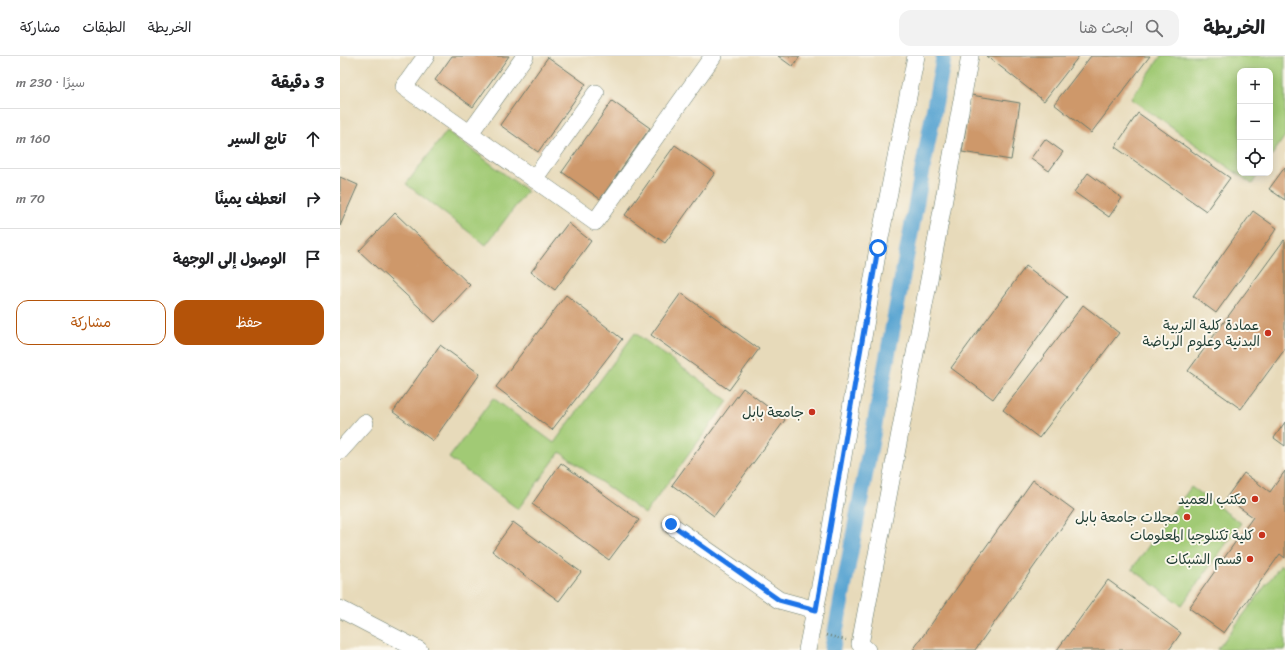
<!DOCTYPE html>
<html lang="ar">
<meta charset="utf-8">
<style>
body{margin:0;font-family:Sriracha,"Playpen Sans Arabic",sans-serif;background:#f2f2f2;color:#202124;direction:rtl}
.controls{position:absolute;right:12px;top:12px;display:grid;overflow:hidden;border-radius:8px;box-shadow:0 2px 10px #0003}
.controls button{width:36px;height:36px;display:grid;place-items:center;padding:0;border:0;border-bottom:1px solid #e0e0e0;background:#fff;color:#202124;font:20px sans-serif}
.stop{position:absolute;width:12px;height:12px;margin:-9px;border:3px solid #1a73e8;border-radius:50%;background:#fff}
.stop.end{background:#1a73e8;border-color:#fff;box-shadow:0 1px 4px #0008}
.list{margin:0;padding:0;list-style:none}
h2{display:flex;justify-content:space-between;align-items:center;height:52px;margin:0;padding:0 16px;font-size:17px}
h2 small{font-size:13px;font-weight:400;color:#757577}
.list li{display:grid;grid-template-columns:26px 1fr auto;gap:12px;align-items:center;box-sizing:border-box;height:60px;padding:0 16px;border-top:1px solid #e0e0e0}
.list b{display:block;font-size:15px;white-space:nowrap}
.list em{font-size:13px;font-style:normal;color:#757577}
.actions{display:flex;gap:8px;padding:12px 16px}
.actions a{flex:1;padding:9px 0;border:1px solid #b45309;border-radius:12px;text-align:center;font-size:14px;color:#b45309}
.actions .main{background:#b45309;color:#fff}
.icon{flex:none;width:22px;height:22px;fill:none;stroke:currentColor;stroke-width:2;stroke-linecap:round;stroke-linejoin:round}
.map{position:relative;flex:none;width:945px;height:594px;overflow:hidden;direction:ltr}
header{display:flex;align-items:center;gap:24px;box-sizing:border-box;height:56px;padding:0 20px;background:#fff;border-bottom:1px solid #e0e0e0}
header strong{font-size:19px}
nav{display:flex;gap:22px;margin-inline-start:auto;font-size:14px}
.search{width:280px;height:36px;background:#f2f2f2;display:flex;align-items:center;gap:10px;box-sizing:border-box;padding:0 14px;border-radius:12px;color:#757577;font-size:15px}
main{display:flex}
aside{flex:1;background:#fff}
.map>svg:first-child{display:block}
</style>
<header>
<strong>الخريطة</strong>
<div class="search"><svg class="icon" aria-label="search" viewBox="0 0 24 24"><circle cx="10" cy="10" r="6"/><path d="M15 15l6 6"/></svg>ابحث هنا</div>
<nav><a>الخريطة</a><a>الطبقات</a><a>مشاركة</a></nav>
</header>
<main>
<div class="map">
<svg width="945" height="594" viewBox="0 0 945 594">
<rect width="100%" height="100%" fill="#fbf7ec"/>
<filter id="ink" filterUnits="userSpaceOnUse"><feTurbulence type="fractalNoise" baseFrequency=".025" numOctaves="2"/><feDisplacementMap in="SourceGraphic" scale="8" xChannelSelector="R" yChannelSelector="G"/><feConvolveMatrix kernelMatrix="1 2 1 2 8 2 1 2 1" color-interpolation-filters="sRGB"/></filter>
<filter id="wash" filterUnits="userSpaceOnUse"><feTurbulence type="fractalNoise" baseFrequency=".012" numOctaves="4" result="noise"/><feDisplacementMap in="SourceGraphic" scale="16" xChannelSelector="R" yChannelSelector="G"/><feGaussianBlur stdDeviation="0.9" result="paint"/><feColorMatrix in="noise" values="0 0 0 0 0 0 0 0 0 0 0 0 0 0 0 0 0 1.4 0 .05"/><feComposite in="paint" operator="in"/></filter>
<g filter="url(#wash)">
<rect width="100%" height="100%" fill="#f2ead2"/>
<path fill="#e7daba" fill-rule="evenodd" d="M0,0H945V594H0ZM900,15H930V117H900Z"/>
<g fill="#a1ca75" stroke="#608454">
<polygon points="821,0 945,0 945,80 930,102 930,15 900,15 900,117 919,117 912,128 791,43"/>
<polygon points="107,75 187,135 146,189 66,128"/>
<polygon points="295,277 388,345 305,458 220,396 178,453 109,402 153,342 214,387"/>
<polygon points="851,431 901,467 842,549 792,513"/>
<polygon points="941,509 945,512 945,594 877,594"/>
</g>
<g fill="none" stroke-linecap="round" stroke-linejoin="round">
<polyline stroke="#5aa5d2" stroke-width="16" points="492,594 604,0"/>
</g>
<g id="blocks">
<g fill="#ce986a">
<polygon points="112,0 169,0 133,51 95,24"/>
<polygon points="438,0 460,0 453,11"/>
<polygon points="647,0 739,0 704,45"/>
<polygon points="751,0 810,0 751,77 714,48"/>
<polygon points="208,1 246,28 198,96 160,69"/>
<polygon points="631,39 680,47 671,104 622,96"/>
<polygon points="272,45 310,72 260,143 222,116"/>
<polygon points="798,57 890,122 866,155 775,91"/>
<polygon points="705,83 723,96 709,115 691,102"/>
<polygon points="335,89 375,117 325,187 285,159"/>
<polygon points="945,111 945,144 929,133"/>
<polygon points="748,117 782,142 769,161 734,136"/>
<polygon points="0,121 18,129 0,170"/>
<polygon points="913,155 937,172 876,257 853,240"/>
<polygon points="55,157 130,229 95,266 19,195"/>
<polygon points="228,167 251,185 215,234 191,216"/>
<polygon points="944,184 945,185 945,293 901,353 848,315"/>
<polygon points="686,210 727,241 653,343 611,312"/>
<polygon points="341,237 419,293 389,334 311,279"/>
<polygon points="226,239 282,283 212,374 156,331"/>
<polygon points="743,249 779,277 699,382 663,354"/>
<polygon points="100,289 140,318 93,385 53,356"/>
<polygon points="403,332 445,364 374,460 332,429"/>
<polygon points="945,366 945,390 934,382"/>
<polygon points="221,407 299,464 269,504 192,448"/>
<polygon points="945,415 945,502 940,498 884,577 849,552 913,461 886,442 904,417 930,436"/>
<polygon points="693,424 734,454 635,594 573,594"/>
<polygon points="173,466 241,516 219,545 152,495"/>
<polygon points="768,524 841,577 829,594 717,594"/>
</g>
</g>
</g>
<g filter="url(#ink)">
<use href="#blocks" fill-opacity="0" stroke="#697a6b" stroke-width="1"/>
<g fill="none" stroke-linecap="round" stroke-linejoin="round">
<defs>
<g id="minor">
<polyline points="86,0 64,31 255,166 373,0"/>
<polyline points="130,77 185,0"/>
<polyline points="194,123 256,37"/>
<polyline points="0,395 25,367"/>
<polyline points="331,469 439,544 476,554"/>
<polyline points="0,553 79,594"/>
<polyline points="467,594 487,495 538,192 576,0"/>
<polyline points="527,594 520,588 598,176 630,0"/>
</g>
</defs>
<use href="#minor" stroke="#697a6b" stroke-width="18"/>
<polyline stroke="#697a6b" stroke-width="2.5" stroke-dasharray="1 3" stroke-linecap="butt" points="486,579 506,584"/>
<use href="#minor" stroke="#fff" stroke-width="17"/>
</g>
</g>
<g fill="none" stroke-linecap="round" stroke-linejoin="round" filter="url(#ink)">
<polyline stroke="#1a73e8" stroke-width="5" points="331,468 439,544 476,554 538,192"/>
</g>
<g fill="#c8321e" stroke="#fbf7ec" stroke-width="1.5">
<circle cx="928" cy="277" r="4"/>
<circle cx="472" cy="356" r="4"/>
<circle cx="915" cy="443" r="4"/>
<circle cx="847" cy="461" r="4"/>
<circle cx="922" cy="479" r="4"/>
<circle cx="910" cy="503" r="4"/>
</g>
<g text-anchor="middle" stroke-width="4" stroke-linejoin="round" paint-order="stroke">
<g font-size="14" fill="#1f3d34" stroke="#fbf7ec" text-anchor="end">
<text x="920" y="274">عمادة كلية التربية<tspan x="920" dy="16">البدنية وعلوم الرياضة</tspan></text>
<text x="464" y="361">جامعة بابل</text>
<text x="907" y="448">مكتب العميد</text>
<text x="839" y="466">مجلات جامعة بابل</text>
<text x="914" y="484">كلية تكنلوجيا المعلومات</text>
<text x="902" y="508">قسم الشبكات</text>
</g>
</g>
</svg>
<div class="controls">
<button>+</button>
<button>−</button>
<button><svg class="icon" aria-label="locate" viewBox="0 0 24 24"><circle cx="12" cy="12" r="6"/><path d="M12 2v4M12 18v4M2 12h4M18 12h4"/></svg></button>
</div>
<div class="stop" style="left:538px;top:192px"></div>
<div class="stop end" style="left:331px;top:468px"></div>
</div>
<aside>
<h2>3 دقيقة<small>سيرًا · 230 m</small></h2>
<ul class="list">
<li><svg class="icon" aria-label="ahead" viewBox="0 0 24 24"><path d="M12 20V5M6 11l6-6 6 6"/></svg><div><b>تابع السير</b></div><em>160 m</em></li>
<li><svg class="icon" aria-label="right" viewBox="0 0 24 24"><path d="M7 20v-9h11M14 6l5 5-5 5"/></svg><div><b>انعطف يمينًا</b></div><em>70 m</em></li>
<li><svg class="icon" aria-label="arrive" viewBox="0 0 24 24"><path d="M6 21V4h12l-3 4 3 4H6"/></svg><div><b>الوصول إلى الوجهة</b></div></li>
</ul>
<div class="actions"><a class="main">حفظ</a><a>مشاركة</a></div>
</aside>
</main>
